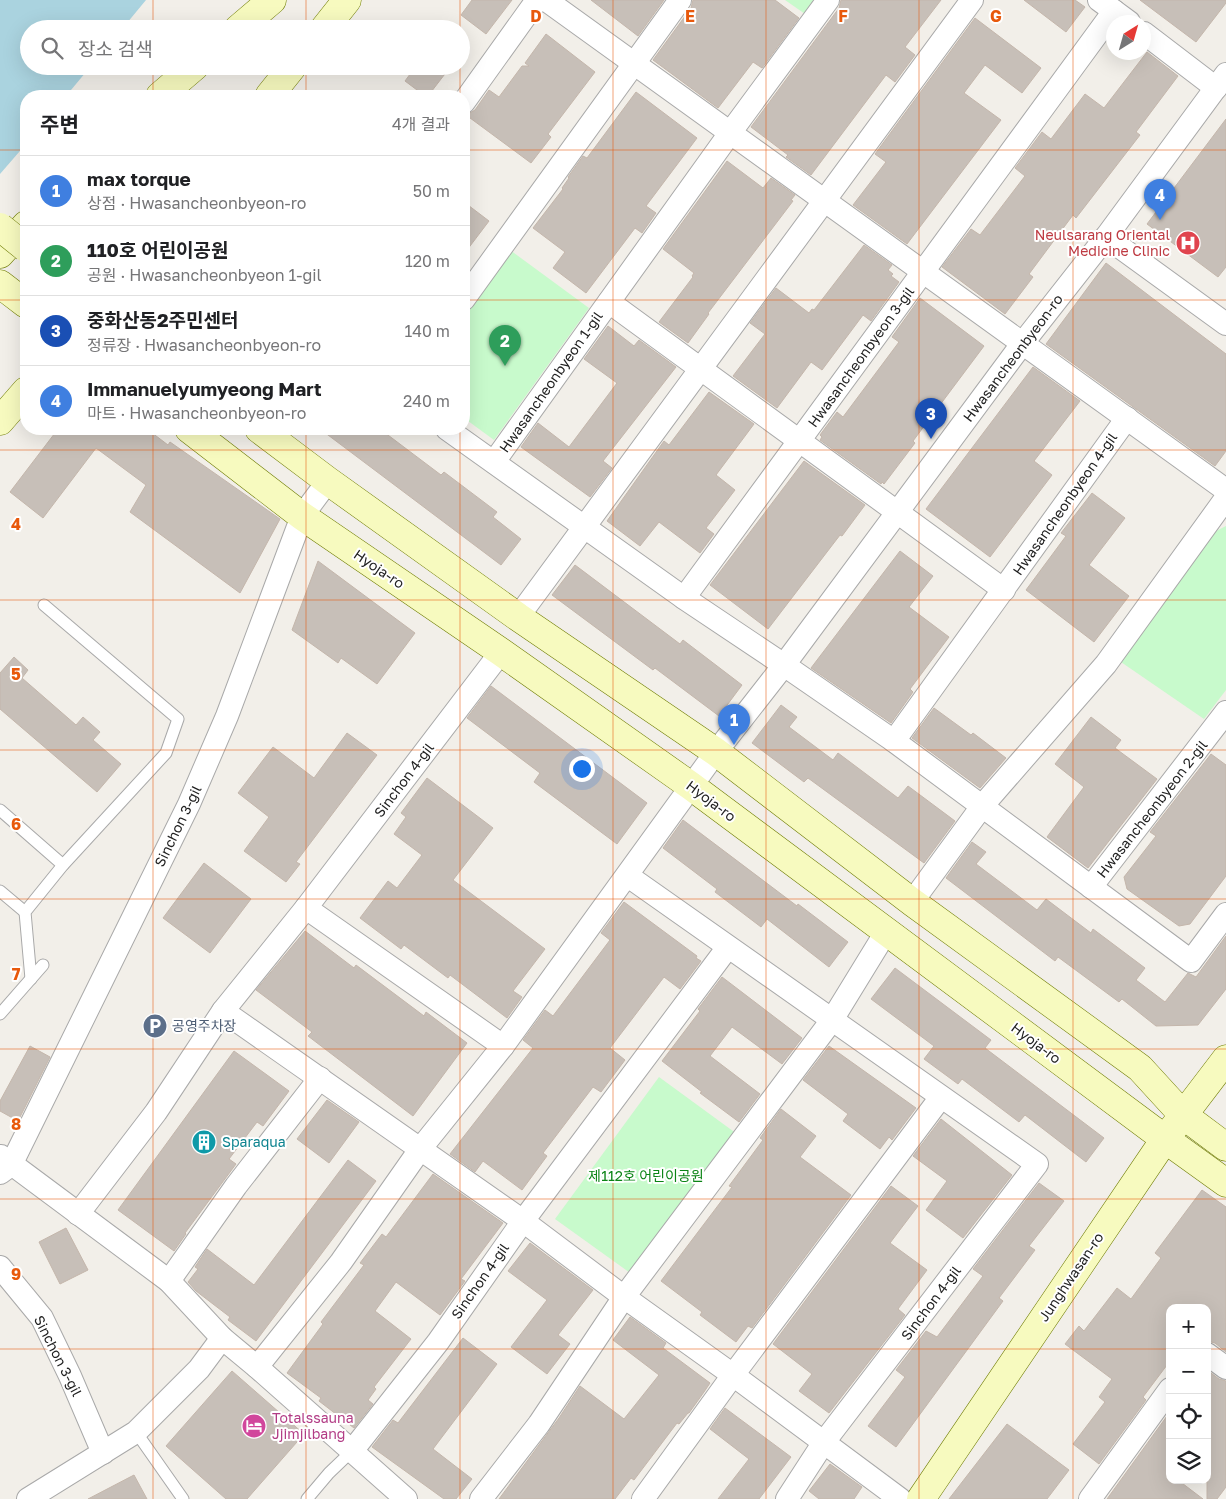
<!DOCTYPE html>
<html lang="ko">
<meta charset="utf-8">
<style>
body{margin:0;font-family:"Golos Text","Noto Sans KR",sans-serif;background:#f2f2f2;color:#202124}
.controls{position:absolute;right:15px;bottom:15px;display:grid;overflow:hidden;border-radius:10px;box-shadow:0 5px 20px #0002}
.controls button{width:45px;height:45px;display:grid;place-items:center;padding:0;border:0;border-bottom:1px solid #e0e0e0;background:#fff;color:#202124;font:25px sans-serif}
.compass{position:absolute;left:1106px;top:15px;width:45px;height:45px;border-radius:50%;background:#fff;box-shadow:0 5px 20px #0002;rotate:37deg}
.you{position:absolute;left:581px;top:768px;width:18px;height:18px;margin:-12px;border:4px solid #fff;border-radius:50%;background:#1a73e8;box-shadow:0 0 0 8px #1a73e833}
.badge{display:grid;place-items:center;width:32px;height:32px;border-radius:50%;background:#d40000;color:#fff;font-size:16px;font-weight:700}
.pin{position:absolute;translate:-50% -41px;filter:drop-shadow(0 1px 2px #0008)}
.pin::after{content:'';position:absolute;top:26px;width:18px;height:15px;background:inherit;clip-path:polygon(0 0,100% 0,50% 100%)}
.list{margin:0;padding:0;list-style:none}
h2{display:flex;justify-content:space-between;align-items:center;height:65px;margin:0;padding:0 20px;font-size:21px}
h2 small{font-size:16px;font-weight:400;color:#757577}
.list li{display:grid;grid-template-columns:32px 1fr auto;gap:15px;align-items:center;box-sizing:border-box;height:70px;padding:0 20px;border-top:1px solid #e0e0e0}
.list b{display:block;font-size:19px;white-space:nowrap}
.list p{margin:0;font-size:16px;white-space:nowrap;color:#757577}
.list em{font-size:16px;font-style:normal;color:#757577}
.icon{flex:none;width:28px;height:28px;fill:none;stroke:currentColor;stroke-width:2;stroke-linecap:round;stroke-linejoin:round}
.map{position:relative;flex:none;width:1226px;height:1499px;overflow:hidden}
.search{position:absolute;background:#fff;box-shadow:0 5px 20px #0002;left:20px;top:20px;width:450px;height:55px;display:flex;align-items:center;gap:12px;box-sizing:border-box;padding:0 18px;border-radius:28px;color:#757577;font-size:19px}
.panel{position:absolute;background:#fff;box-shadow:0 5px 20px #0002;left:20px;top:90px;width:450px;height:345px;border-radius:20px}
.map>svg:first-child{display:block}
</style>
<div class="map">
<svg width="1226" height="1499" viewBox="0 0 1226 1499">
<rect width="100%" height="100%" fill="#f2efe9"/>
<g fill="#c8facc">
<polygon points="785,0 819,0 808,16"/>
<polygon points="510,250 589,308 494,440 464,418 464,314"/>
<polygon points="1226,526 1226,690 1204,719 1118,660 1208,535"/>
<polygon points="659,1077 737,1134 633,1275 555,1219"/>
</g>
<polygon fill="#aad3df" points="0,0 146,0 122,29 29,29 29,66 91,66 66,96 26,96 26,144 0,174"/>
<g fill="#c7bfb8" stroke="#c4b6ab">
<polygon points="472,0 512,0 486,34 461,15"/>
<polygon points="591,0 664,0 638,36"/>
<polygon points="693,0 775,0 799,18 762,68 753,62 718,108 653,60 691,8"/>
<polygon points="841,0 941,0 905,47 915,55 895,82 886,75 811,175 786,157 788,155 751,127 839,8"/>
<polygon points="1024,0 1075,0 1085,7 1066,32"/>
<polygon points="1140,0 1226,0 1226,3 1196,42"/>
<polygon points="975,18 1041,68 1022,93 985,65 964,93 1001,120 907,244 853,205 886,162 875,154"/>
<polygon points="546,34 595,72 548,134 551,137 531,163 466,115 475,110 489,90 499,97 522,66 529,66 525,63"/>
<polygon points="1147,52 1178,76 1136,132 1140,135 1076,218 1073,215 1029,274 1033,277 1005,314 942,267 971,229 980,235 1025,176 1015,168 1042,132 1051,139 1085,94 1104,108"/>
<polygon points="416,66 451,66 428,96 425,96 405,81"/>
<polygon points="636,92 697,138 646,206 656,213 642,233 635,228 586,293 553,268 565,252 533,228 563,189 562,188 569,178 568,177 583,156 587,158"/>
<polygon points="1226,119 1226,267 1218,277 1147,224"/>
<polygon points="727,161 763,188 771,178 795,195 791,200 793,201 708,313 709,314 688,343 659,322 693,277 692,276 694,273 663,249"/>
<polygon points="464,202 489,221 464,254"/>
<polygon points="864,245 892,265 888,270 893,274 891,276 899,282 871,321 863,315 822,370 811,362 777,408 733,376 765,334 750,323 776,288 809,313 812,309 814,310"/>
<polygon points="1106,263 1226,354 1226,451 1215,466 1046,344"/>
<polygon points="920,298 984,346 913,441 915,443 884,484 882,482 881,484 820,440 822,437 820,435 837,412 843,417 899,342 892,337"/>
<polygon points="608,326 634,346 639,340 676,367 603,461 612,468 590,497 521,447 538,423 569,447 617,383 584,359"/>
<polygon points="1033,367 1080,401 1034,461 1052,475 990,557 926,509"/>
<polygon points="709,392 754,424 716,475 735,490 706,528 714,534 700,553 659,522 640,546 607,521 664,441 669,445"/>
<polygon points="58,429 147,429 168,445 170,442 280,519 240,593 130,512 146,485 96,448 43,518 10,492"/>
<polygon points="320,429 380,429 441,475 444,472 497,512 493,517 521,539 501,565"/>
<polygon points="804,461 865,505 842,536 840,535 768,629 710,585"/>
<polygon points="1092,493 1125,518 1089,565 1129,596 1094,642 1026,590 1066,536 1061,533"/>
<polygon points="900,551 933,576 909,607 949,637 910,689 913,692 891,723 811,668"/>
<polygon points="318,561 415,633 377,684 341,658 338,663 292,630"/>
<polygon points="575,565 680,644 683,640 742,685 719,716 655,668 653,670 552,595"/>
<polygon points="14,657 28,670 22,678 76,725 83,717 100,732 93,740 121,764 97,792 0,709 0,673"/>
<polygon points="491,686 647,803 617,844 534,782 540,773 467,718"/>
<polygon points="781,705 797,717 789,727 833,760 838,753 898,798 908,786 955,821 924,863 808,778 804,782 752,743"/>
<polygon points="934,708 971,735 973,733 1006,758 980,788 912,738"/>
<polygon points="1091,717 1121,740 1115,748 1157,779 1088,868 1047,837 1084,787 1055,764"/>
<polygon points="347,733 377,755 296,862 300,864 286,882 244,851 269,817 238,793 273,747 314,778"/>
<polygon points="1211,754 1226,765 1226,876 1190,924 1179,926 1127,889 1124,877 1156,836 1150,832"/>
<polygon points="427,778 493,828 453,880 545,949 513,991 522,997 507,1018 450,975 448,978 404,945 401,949 360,918 388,881 397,888 422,855 394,834 406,817 401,813"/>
<polygon points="683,820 797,906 798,904 848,942 829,967 767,919 761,927 715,892 717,889 663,848"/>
<polygon points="972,842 986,852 976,864 1037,910 1046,899 1091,933 1093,929 1145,968 1136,980 1165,1002 1188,973 1196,977 1226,936 1226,989 1198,1025 1156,1026 1122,999 1119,1002 1058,957 1055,961 946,878"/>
<polygon points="204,863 251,899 210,953 163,918"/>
<polygon points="624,902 697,956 696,958 701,961 680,989 664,977 610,1048 625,1060 601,1092 593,1087 543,1153 547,1156 522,1190 483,1161 475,1172 450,1154 533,1048 523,1040 545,1010 553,1016 610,940 601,933"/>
<polygon points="305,931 354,968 356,965 424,1016 426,1012 467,1043 413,1116 308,1036 312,1032 256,990"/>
<polygon points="895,968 991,1040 985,1048 1104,1138 1086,1162 1025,1115 1019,1122 962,1079 958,1084 924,1059 934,1046 871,999"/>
<polygon points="722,977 802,1038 782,1064 732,1027 710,1056 760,1094 739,1122 700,1093 702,1092 662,1061 700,1011 698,1009"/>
<polygon points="30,1046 50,1057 18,1121 0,1111 0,1101"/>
<polygon points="829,1046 916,1108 892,1140 889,1137 880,1149 843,1121 848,1114 803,1080"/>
<polygon points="234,1051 289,1091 263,1126 257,1122 229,1159 236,1164 185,1233 186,1234 174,1251 118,1210"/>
<polygon points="327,1100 359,1122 329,1163 297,1139"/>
<polygon points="781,1109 816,1136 800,1157 851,1195 752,1328 748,1326 736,1342 700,1315 702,1312 661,1281 732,1187 729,1186 763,1140 760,1138"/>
<polygon points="941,1119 1012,1175 963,1238 926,1210 947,1181 913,1156"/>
<polygon points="348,1160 376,1181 256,1341 228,1320 230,1317 196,1291 188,1282 198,1269 195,1267 207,1249 254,1285"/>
<polygon points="433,1174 503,1223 461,1279 465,1281 440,1315 396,1282 375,1311 411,1339 374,1387 376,1389 368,1400 373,1404 354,1428 319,1401 321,1398 287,1373 323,1324 321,1322 364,1265 360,1263 382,1234 386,1237"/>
<polygon points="1039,1183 1064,1201 1029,1246 1035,1250 999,1298 1003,1301 896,1447 868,1426 905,1377 896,1370 926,1331 937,1337 983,1276 973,1269"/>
<polygon points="891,1186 918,1206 890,1243 927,1270 898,1309 905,1315 829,1413 799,1391 812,1374 773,1344"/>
<polygon points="1202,1190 1226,1207 1226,1352 1215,1343 1207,1341 1207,1308 1170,1308 1170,1361 1143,1397 1146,1400 1099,1464 1073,1444 1105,1402 1099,1397 1112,1379 1065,1344 1079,1326 1084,1331 1117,1288 1131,1299 1161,1258 1155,1253"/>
<polygon points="66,1228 88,1270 60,1284 39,1242"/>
<polygon points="530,1243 593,1290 558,1335 570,1344 547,1374 511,1347 547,1300 508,1271"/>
<polygon points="630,1317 666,1343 663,1348 710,1383 704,1392 689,1413 688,1413 679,1424 677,1423 634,1480 631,1478 615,1499 499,1499 559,1418 580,1386 624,1419 659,1375 613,1340"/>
<polygon points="463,1338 497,1364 433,1449 472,1479 456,1499 444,1499 372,1447 393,1420 398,1423"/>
<polygon points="1207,1370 1219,1379 1226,1381 1226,1487 1217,1499 1207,1499"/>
<polygon points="232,1371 304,1434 247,1499 226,1499 166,1446"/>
<polygon points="725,1408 791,1457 759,1499 718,1499 749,1459 710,1429"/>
<polygon points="1167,1416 1170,1418 1170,1480 1178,1480 1203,1499 1107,1499"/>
<polygon points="1007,1424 1069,1470 1047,1499 949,1499"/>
<polygon points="830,1464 862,1487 854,1499 819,1499 809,1491"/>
<polygon points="134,1475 147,1499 88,1499"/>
</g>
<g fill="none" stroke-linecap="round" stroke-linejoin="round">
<defs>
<g id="lane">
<polyline points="0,810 63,865"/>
<polyline points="0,891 25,912"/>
<polyline points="31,979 25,912 63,865 166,753 178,719 44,605"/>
<polyline points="0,1014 43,965"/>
<polyline points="136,1432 183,1499"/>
<polyline points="307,1499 329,1473 352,1451"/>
</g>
<g id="street">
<polyline points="546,0 1226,490"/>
<polyline points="1099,0 1129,22"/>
<polyline points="1144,33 1216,88"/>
<polyline points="464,102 537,0"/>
<polyline points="1106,237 1226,324"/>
<polyline points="464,299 680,0"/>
<polyline points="609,302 1004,590"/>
<polyline points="447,429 684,598 784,665 894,741 1191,961 1226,914"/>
<polyline points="494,462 730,133 828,0"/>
<polyline points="684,598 1114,11"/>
<polyline points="518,617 972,0"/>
<polyline points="894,741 1127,418"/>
<polyline points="628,876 1037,1164 824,1442 787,1499"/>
<polyline points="1091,887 1226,712"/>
<polyline points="912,902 983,805 1106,664 1226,498"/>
<polyline points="306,908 503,1046"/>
<polyline points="223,1011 523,1221 624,1297 733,1375 900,1499"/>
<polyline points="1,1156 169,1281 222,1338 257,1367 406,1499"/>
<polyline points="0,1173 11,1165 189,804 227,716 302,516 328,481"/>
<polyline points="78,1214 156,1112 223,1011 306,908 501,652"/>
<polyline points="0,1267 42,1318 70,1376 103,1453"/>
<polyline points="169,1281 236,1186 320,1078"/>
<polyline points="1207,1354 1226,1368"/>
<polyline points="257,1367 341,1262 421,1148 503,1046 716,752 784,665 1022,344 1106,237 1226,74"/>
<polyline points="352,1451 438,1342 523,1221 728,947"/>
<polyline points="28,1499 136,1432 199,1369 222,1338"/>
<polyline points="481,1499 539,1424 624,1297 832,1020 886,932"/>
<polyline points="643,1499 733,1375 941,1097"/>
<polyline points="1090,1499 1170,1389"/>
</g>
<g id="secondary">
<polyline points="238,29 272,0"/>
<polyline points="324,29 347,0"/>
<polyline points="160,96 195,66"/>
<polyline points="269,96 293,66"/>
<polyline points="0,254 26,225"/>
<polyline points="0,284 26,304"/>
<polyline points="0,421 26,391"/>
<polyline points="189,429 302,516 501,652 691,786 1165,1139 1226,1183"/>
<polyline points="259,429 328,481 518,617 716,752 912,902 1140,1068 1183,1115 1226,1147"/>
<polyline points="921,1499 1165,1139 1226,1059"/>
</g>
</defs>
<use href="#lane" stroke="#a9a9a9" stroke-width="13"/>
<use href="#street" stroke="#a9a9a9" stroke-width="24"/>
<use href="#secondary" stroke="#707d05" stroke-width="29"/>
<use href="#lane" stroke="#fff" stroke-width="11"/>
<use href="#street" stroke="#fff" stroke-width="22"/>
<use href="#secondary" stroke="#f7fabf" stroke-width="28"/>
<defs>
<polyline id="secondary-bridge" points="0,227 26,248"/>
</defs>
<use href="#secondary-bridge" stroke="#707d05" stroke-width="29" stroke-linecap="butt"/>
<use href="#secondary-bridge" stroke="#f7fabf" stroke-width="28"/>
</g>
<path fill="none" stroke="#e8590c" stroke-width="1" stroke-opacity="0.55" d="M153,0V29M306,0V29M460,0V29M613,0V1499M766,0V1499M919,0V1499M1073,0V1499M153,66V96M306,66V96M460,66V96M0,150H26M464,150H1226M0,300H26M464,300H1226M153,429V1499M306,429V1499M460,429V1499M0,450H1226M0,600H1226M0,750H1226M0,899H1226M0,1049H1226M0,1199H1226M0,1349H1170M1207,1349H1226"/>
<defs>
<symbol id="hospital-disc" viewBox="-11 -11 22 22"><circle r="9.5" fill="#e0444e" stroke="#fff"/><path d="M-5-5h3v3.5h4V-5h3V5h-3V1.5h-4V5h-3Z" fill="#fff"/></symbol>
<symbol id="parking-disc" viewBox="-11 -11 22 22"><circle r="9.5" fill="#5c6f8a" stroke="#fff"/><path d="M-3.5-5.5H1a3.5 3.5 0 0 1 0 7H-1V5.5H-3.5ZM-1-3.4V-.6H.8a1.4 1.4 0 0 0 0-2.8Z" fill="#fff"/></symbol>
<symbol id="building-disc" viewBox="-11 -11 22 22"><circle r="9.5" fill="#0f9aa8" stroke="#fff"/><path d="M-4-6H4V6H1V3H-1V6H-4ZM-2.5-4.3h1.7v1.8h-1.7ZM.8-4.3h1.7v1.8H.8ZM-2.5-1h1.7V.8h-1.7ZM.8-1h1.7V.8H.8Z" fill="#fff"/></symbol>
<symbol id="hotel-disc" viewBox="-11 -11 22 22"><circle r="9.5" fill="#d1479c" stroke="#fff"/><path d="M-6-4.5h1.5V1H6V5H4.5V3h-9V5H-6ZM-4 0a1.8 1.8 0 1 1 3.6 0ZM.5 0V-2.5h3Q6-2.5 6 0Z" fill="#fff"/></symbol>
</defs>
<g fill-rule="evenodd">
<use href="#hospital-disc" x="1174" y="229" width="28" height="28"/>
<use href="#parking-disc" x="141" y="1012" width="28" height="28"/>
<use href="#building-disc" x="190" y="1128" width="28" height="28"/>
<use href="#hotel-disc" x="240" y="1412" width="28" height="28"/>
</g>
<g text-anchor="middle" stroke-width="4" stroke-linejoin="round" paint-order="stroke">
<g font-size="14" fill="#be3a42" stroke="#fff" text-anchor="end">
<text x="1170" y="240">Neulsarang Oriental<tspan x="1170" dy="16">Medicine Clinic</tspan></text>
</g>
<g font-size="14" fill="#222" stroke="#fff">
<text transform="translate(861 357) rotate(-54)" y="5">Hwasancheonbyeon 3-gil</text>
<text transform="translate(1013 358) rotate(-53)" y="5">Hwasancheonbyeon-ro</text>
<text transform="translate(551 382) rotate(-55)" y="5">Hwasancheonbyeon 1-gil</text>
<text transform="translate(1065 504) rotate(-55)" y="5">Hwasancheonbyeon 4-gil</text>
<text transform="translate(379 569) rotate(34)" y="5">Hyoja-ro</text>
<text transform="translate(404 780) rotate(-53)" y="5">Sinchon 4-gil</text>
<text transform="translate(711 801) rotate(37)" y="5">Hyoja-ro</text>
<text transform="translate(1152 809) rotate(-52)" y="5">Hwasancheonbyeon 2-gil</text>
<text transform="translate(178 826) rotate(-64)" y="5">Sinchon 3-gil</text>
<text transform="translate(1036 1043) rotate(37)" y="5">Hyoja-ro</text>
<text transform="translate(1071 1277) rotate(-56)" y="5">Junghwasan-ro</text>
<text transform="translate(480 1281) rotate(-55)" y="5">Sinchon 4-gil</text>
<text transform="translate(931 1303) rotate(-53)" y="5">Sinchon 4-gil</text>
<text transform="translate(58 1356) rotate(63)" y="5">Sinchon 3-gil</text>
</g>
<g font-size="14" fill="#4e5e75" stroke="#fff" text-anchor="start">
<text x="172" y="1031">공영주차장</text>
</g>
<g font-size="14" fill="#0d838f" stroke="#fff" text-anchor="start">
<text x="222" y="1147">Sparaqua</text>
</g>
<g font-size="14" fill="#0c8416" stroke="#fff">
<text x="646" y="1181">제112호 어린이공원</text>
</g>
<g font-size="14" fill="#b23c85" stroke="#fff" text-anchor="start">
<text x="272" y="1423">Totalssauna<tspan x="272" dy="16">Jjimjilbang</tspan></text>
</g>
</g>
<g font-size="16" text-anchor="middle" font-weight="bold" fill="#e8590c" stroke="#fff" stroke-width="4" stroke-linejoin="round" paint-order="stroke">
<text x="536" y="22">D</text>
<text x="690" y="22">E</text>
<text x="843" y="22">F</text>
<text x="996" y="22">G</text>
<text x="16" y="530">4</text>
<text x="16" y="680">5</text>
<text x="16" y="830">6</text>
<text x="16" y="980">7</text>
<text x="16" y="1130">8</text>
<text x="16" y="1280">9</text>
</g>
</svg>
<div class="controls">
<button>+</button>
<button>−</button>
<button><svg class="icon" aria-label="locate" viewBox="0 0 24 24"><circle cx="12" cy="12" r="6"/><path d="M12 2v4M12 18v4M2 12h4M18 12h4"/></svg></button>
<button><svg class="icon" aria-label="layers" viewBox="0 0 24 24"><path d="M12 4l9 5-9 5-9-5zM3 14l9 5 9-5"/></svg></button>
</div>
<svg class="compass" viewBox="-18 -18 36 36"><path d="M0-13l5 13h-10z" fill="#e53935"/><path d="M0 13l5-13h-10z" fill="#757577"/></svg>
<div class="you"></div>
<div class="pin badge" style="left:734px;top:745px;background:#3f7fe0">1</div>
<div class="pin badge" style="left:505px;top:366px;background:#2e9e5b">2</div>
<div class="pin badge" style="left:931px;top:439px;background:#1a4fb4">3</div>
<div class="pin badge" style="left:1160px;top:220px;background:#3f7fe0">4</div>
<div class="search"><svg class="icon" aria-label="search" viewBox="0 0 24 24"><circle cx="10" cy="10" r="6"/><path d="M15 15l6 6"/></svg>장소 검색</div>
<section class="panel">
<h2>주변<small>4개 결과</small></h2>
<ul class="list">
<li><span class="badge" style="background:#3f7fe0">1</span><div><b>max torque</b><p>상점 · Hwasancheonbyeon-ro</p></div><em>50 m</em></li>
<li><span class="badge" style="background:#2e9e5b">2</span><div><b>110호 어린이공원</b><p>공원 · Hwasancheonbyeon 1-gil</p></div><em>120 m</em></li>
<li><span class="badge" style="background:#1a4fb4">3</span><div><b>중화산동2주민센터</b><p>정류장 · Hwasancheonbyeon-ro</p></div><em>140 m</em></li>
<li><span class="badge" style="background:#3f7fe0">4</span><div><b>Immanuelyumyeong Mart</b><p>마트 · Hwasancheonbyeon-ro</p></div><em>240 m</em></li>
</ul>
</section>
</div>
